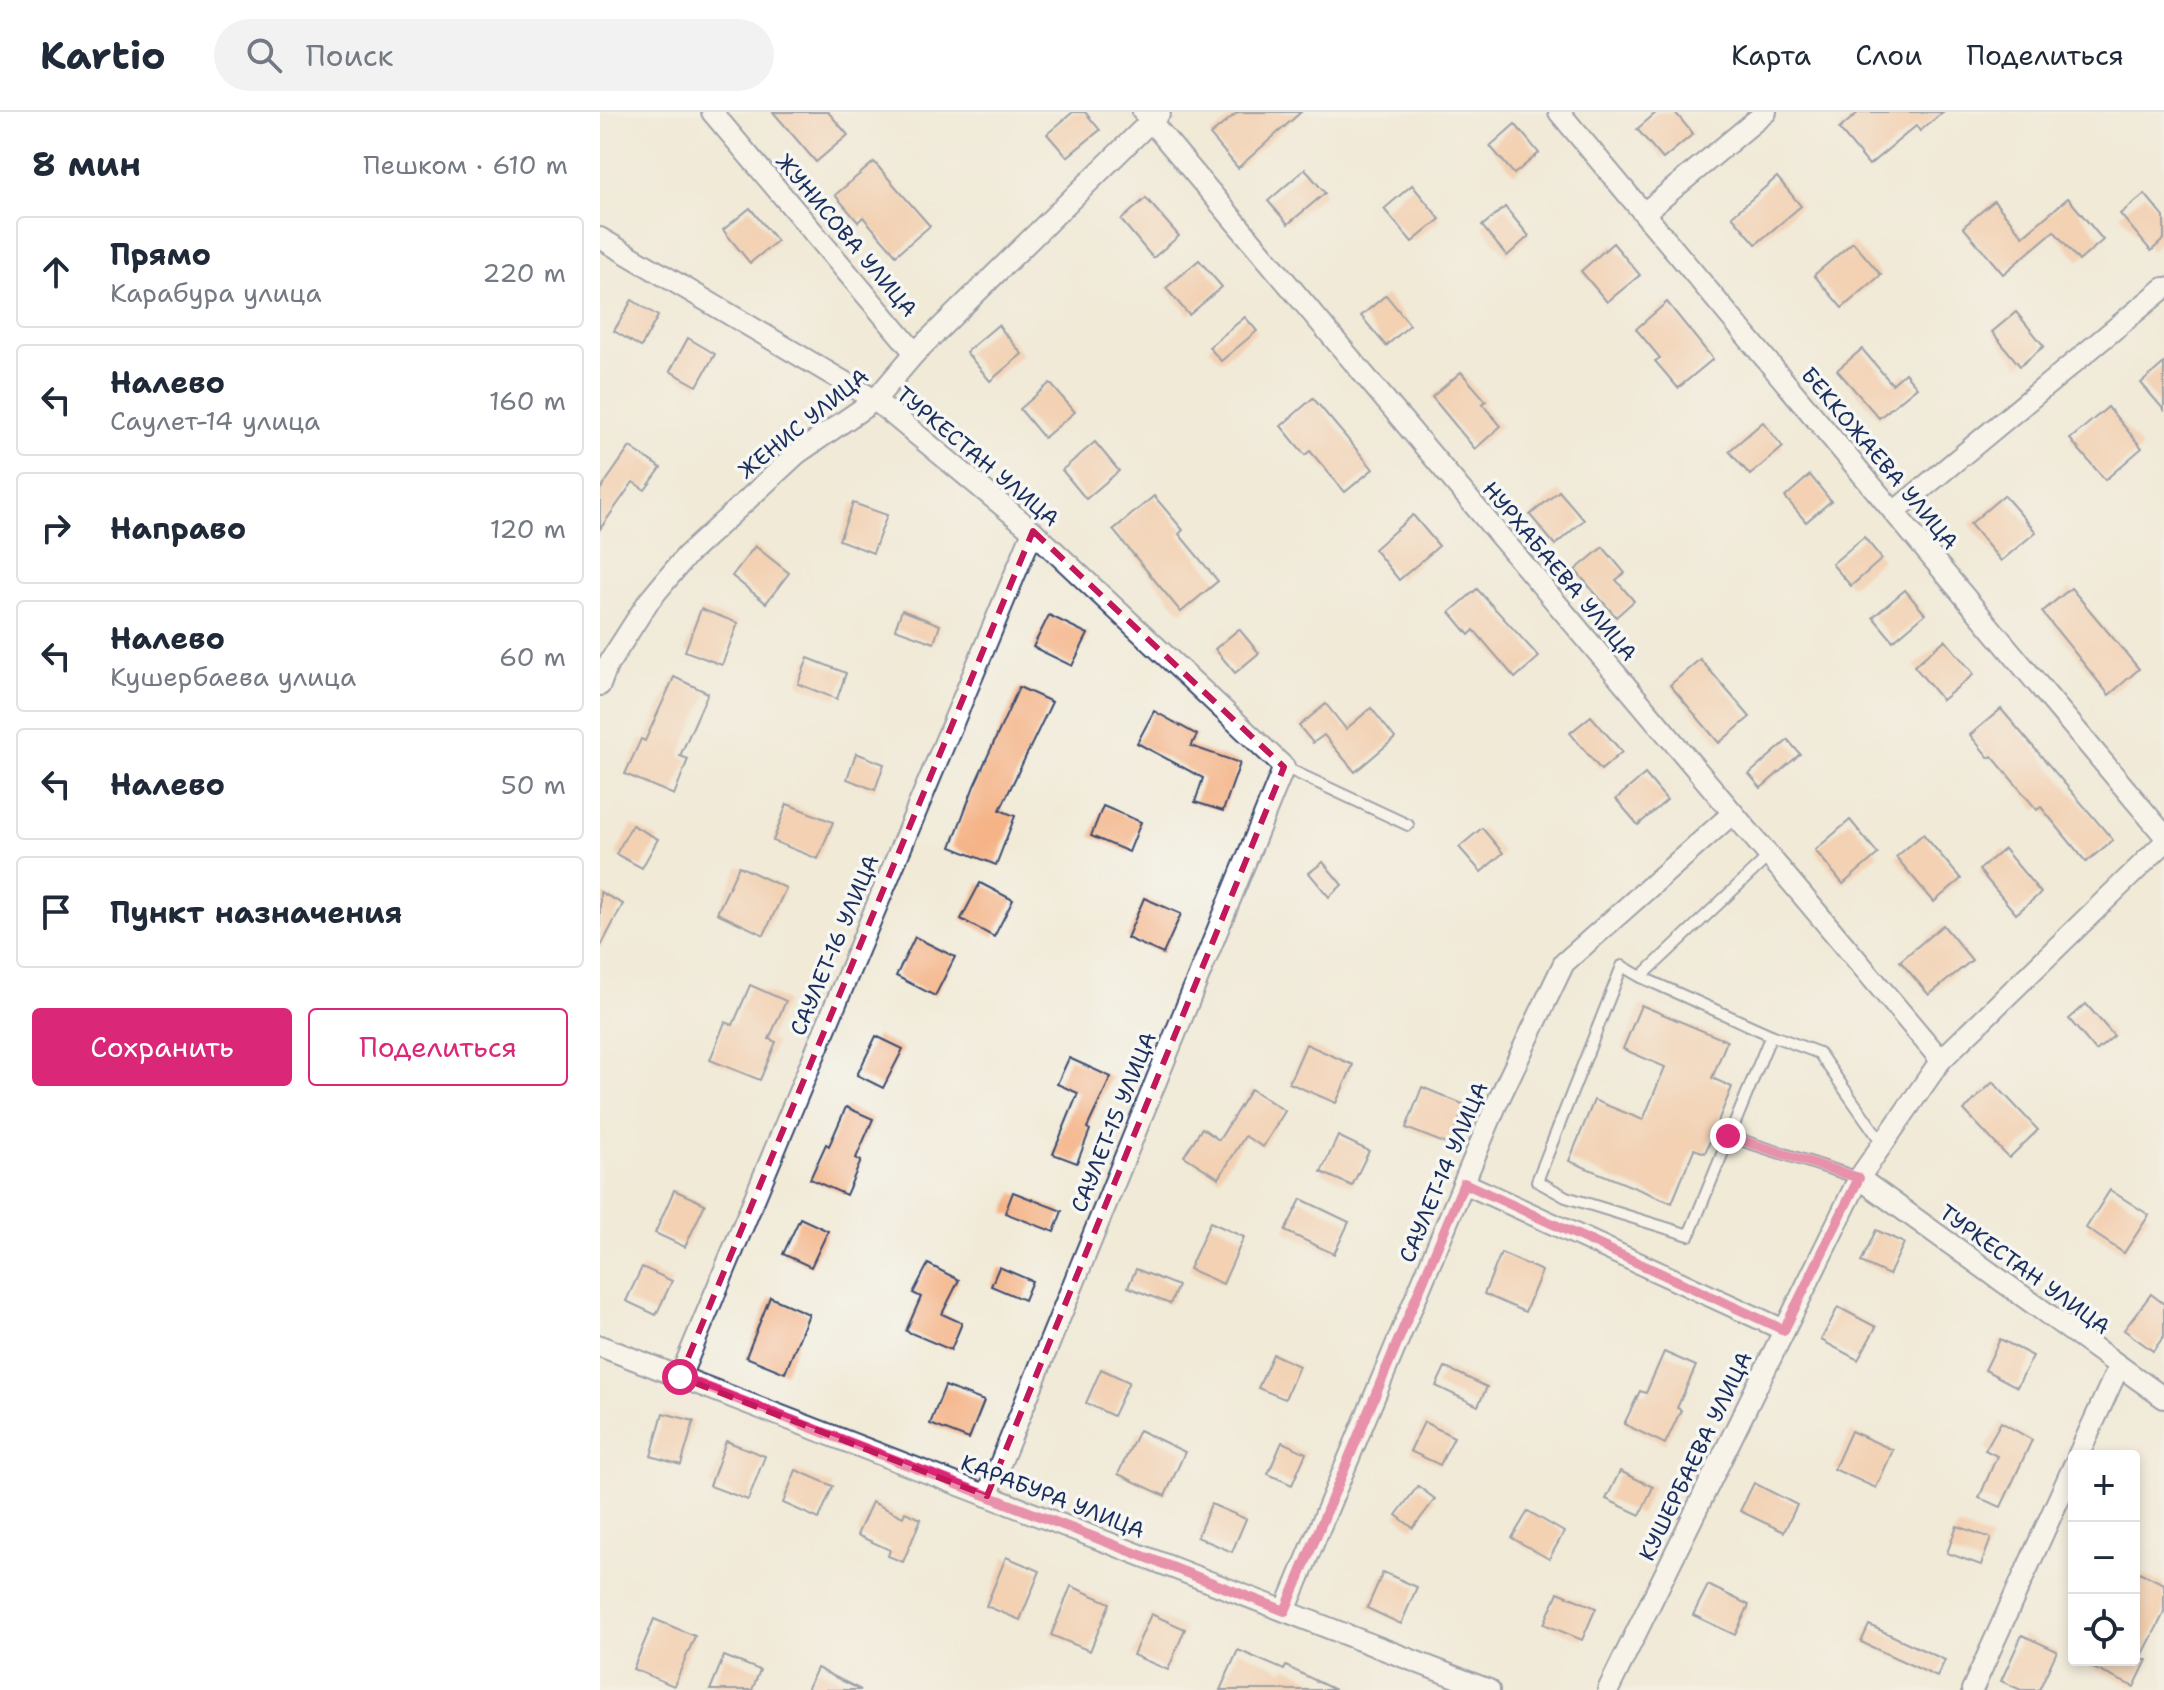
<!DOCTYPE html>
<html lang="ru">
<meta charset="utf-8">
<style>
body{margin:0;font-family:"Shantell Sans",sans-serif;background:#f2f2f3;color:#1f2937}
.controls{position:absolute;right:24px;bottom:24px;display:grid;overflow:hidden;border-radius:8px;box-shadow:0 4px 12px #0003}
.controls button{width:72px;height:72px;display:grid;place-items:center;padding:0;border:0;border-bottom:2px solid #e0e1e3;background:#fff;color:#1f2937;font:40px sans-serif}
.stop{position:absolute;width:24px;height:24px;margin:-18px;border:6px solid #db2777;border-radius:50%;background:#fff}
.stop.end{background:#db2777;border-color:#fff;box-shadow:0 2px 8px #0008}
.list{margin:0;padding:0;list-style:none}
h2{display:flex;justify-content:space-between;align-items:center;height:104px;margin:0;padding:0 32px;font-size:34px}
h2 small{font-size:26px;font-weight:400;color:#747a83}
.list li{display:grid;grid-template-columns:52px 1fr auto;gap:24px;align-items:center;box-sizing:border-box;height:112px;margin:0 16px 16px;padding:0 16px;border:2px solid #e0e1e3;border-radius:8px}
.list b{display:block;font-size:30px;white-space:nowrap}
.list p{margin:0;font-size:26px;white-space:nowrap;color:#747a83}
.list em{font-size:26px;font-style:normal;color:#747a83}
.actions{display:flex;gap:16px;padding:24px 32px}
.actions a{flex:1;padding:18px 0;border:2px solid #db2777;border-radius:8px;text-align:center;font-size:28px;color:#db2777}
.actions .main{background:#db2777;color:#fff}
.icon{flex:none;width:44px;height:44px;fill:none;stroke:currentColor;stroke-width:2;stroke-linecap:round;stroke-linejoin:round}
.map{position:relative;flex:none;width:1564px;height:1578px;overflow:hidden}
header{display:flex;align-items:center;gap:48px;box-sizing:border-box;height:112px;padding:0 40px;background:#fff;border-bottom:2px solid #e0e1e3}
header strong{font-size:38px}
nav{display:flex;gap:44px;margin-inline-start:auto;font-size:28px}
.search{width:560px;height:72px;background:#f2f2f3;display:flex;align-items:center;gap:20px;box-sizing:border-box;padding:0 28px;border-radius:44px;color:#747a83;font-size:30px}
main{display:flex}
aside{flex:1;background:#fff}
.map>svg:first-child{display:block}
</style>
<header>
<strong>Kartio</strong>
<div class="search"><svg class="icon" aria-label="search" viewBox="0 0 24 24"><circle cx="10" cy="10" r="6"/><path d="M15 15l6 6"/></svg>Поиск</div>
<nav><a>Карта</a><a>Слои</a><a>Поделиться</a></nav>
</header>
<main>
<aside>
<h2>8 мин<small>Пешком · 610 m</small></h2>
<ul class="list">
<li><svg class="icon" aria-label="ahead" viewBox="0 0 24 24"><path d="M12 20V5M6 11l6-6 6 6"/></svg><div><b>Прямо</b><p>Карабура улица</p></div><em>220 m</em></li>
<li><svg class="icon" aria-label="left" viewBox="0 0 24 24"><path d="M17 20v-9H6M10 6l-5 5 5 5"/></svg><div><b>Налево</b><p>Саулет-14 улица</p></div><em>160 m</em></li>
<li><svg class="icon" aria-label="right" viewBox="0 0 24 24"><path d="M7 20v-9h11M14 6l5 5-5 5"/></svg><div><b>Направо</b></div><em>120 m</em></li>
<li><svg class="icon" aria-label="left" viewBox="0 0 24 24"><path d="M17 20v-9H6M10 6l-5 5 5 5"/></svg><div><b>Налево</b><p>Кушербаева улица</p></div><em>60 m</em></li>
<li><svg class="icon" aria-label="left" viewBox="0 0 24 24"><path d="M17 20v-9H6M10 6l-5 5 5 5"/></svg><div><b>Налево</b></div><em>50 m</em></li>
<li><svg class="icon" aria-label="arrive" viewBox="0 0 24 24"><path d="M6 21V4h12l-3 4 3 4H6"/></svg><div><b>Пункт назначения</b></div></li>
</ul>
<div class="actions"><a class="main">Сохранить</a><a>Поделиться</a></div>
</aside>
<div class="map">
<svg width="1564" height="1578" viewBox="0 0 1564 1578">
<rect width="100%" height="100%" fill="#f6f6f2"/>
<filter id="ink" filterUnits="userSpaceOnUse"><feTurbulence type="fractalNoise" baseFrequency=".0125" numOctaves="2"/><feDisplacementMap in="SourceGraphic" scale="16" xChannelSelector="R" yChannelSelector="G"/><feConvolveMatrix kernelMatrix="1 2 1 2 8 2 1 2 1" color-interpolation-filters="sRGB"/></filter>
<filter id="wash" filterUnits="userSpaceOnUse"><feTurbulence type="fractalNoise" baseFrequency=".006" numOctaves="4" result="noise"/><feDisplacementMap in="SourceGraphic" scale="32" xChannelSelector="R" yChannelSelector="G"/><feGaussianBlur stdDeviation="1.8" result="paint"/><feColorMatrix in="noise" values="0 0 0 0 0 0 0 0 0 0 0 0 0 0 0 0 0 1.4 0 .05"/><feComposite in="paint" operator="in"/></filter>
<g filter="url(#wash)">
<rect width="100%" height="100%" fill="#f1ead7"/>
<g id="blocks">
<g fill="#f5b386">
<polygon points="173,0 228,0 248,23 216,50"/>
<polygon points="473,0 485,0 500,18 467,45 447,22"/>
<polygon points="638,0 701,0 638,56 610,23"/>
<polygon points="1057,0 1075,0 1093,22 1063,47 1037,17"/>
<polygon points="1259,0 1343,0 1320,19 1316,14 1269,53 1239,17"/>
<polygon points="915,12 939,41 914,62 890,34"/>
<polygon points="274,50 330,114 296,143 263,105 258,110 235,83"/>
<polygon points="705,57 725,81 688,112 668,89"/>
<polygon points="1177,65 1201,94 1156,132 1132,104"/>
<polygon points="812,73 840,107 812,130 784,97"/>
<polygon points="1545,82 1564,105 1564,127 1551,139 1520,102"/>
<polygon points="546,86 579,124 553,146 521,108"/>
<polygon points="1468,86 1503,128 1479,149 1454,119 1403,162 1363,115 1394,89 1423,124"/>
<polygon points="905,95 929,124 907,144 882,114"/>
<polygon points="150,96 177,129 150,151 123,118"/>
<polygon points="1253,130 1281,163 1242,196 1214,163"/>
<polygon points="1013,131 1040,163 1007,190 981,159"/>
<polygon points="599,148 622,175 589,203 566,176"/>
<polygon points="786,183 810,213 786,234 761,204"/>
<polygon points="32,188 58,204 41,235 14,219"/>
<polygon points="1067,190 1113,247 1078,276 1055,249 1060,246 1036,217"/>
<polygon points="1416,200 1444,234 1420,254 1392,220"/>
<polygon points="645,205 657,219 621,249 609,235"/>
<polygon points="398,213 422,242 390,269 366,240"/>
<polygon points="88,226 115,242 97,274 70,259"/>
<polygon points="1262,237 1292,272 1305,261 1317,275 1279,306 1237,258"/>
<polygon points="1564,251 1564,298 1541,271"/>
<polygon points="861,260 886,289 882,292 901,314 875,337 832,285"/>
<polygon points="450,271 475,300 444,326 420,297"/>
<polygon points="713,286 773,357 745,380 710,339 705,343 681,314"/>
<polygon points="1508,295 1542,336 1505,368 1470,327"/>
<polygon points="1163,310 1183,335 1150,363 1129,339"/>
<polygon points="495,330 519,359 486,387 462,358"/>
<polygon points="30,335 61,356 45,378 33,370 0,417 0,378"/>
<polygon points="1210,363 1231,389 1206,410 1185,385"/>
<polygon points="959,379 984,408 955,433 930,403"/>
<polygon points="1404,383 1436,420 1401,449 1370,412"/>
<polygon points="554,384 583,418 579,422 618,469 581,500 513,418"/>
<polygon points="253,391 287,403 273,441 239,428"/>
<polygon points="813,403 839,434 799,468 774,437"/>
<polygon points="1264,425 1282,447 1251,474 1232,452"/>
<polygon points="155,434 189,461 166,491 132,464"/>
<polygon points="1003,435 1025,461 1016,468 1034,489 1016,505 975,458"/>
<polygon points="1471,476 1539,557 1509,583 1442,500"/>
<polygon points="877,477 939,545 915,566 874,518 869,523 850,500"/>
<polygon points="1305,478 1325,502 1293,529 1273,505"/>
<polygon points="101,497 138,511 122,553 85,539"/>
<polygon points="302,498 340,513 334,531 295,517"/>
<polygon points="449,503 488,522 472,554 433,535"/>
<polygon points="639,517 659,541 635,561 615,537"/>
<polygon points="1345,528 1374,562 1342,588 1314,554"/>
<polygon points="208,546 246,561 237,587 198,572"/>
<polygon points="1100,547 1150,605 1119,631 1070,573"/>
<polygon points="74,565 108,581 80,644 88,647 74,683 25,662 41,627 45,629"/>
<polygon points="419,575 452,590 400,698 415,704 396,753 351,735 374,674"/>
<polygon points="726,592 746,617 771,596 795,626 755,660 724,623 713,631 699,614"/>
<polygon points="1401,597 1513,728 1486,750 1441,695 1437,698 1392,644 1389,646 1370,623"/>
<polygon points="554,599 597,623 591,634 640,651 623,699 595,690 603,666 537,631"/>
<polygon points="991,604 1022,640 1001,658 970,621"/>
<polygon points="1188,628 1200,642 1161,676 1149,662"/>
<polygon points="256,641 284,652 275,678 247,667"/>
<polygon points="1045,662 1067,688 1038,713 1016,687"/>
<polygon points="187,692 233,710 218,747 173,729"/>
<polygon points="503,694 541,710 529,740 491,724"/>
<polygon points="1250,708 1278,742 1243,772 1215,738"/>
<polygon points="32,713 58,727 42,756 16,742"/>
<polygon points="882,716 903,741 881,760 859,735"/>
<polygon points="1323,722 1361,767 1334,790 1296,745"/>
<polygon points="1404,737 1441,781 1416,802 1379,758"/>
<polygon points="723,750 742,773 729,785 709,761"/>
<polygon points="139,754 186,776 164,823 117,801"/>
<polygon points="380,771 413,788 394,825 361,807"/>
<polygon points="0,780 23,792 0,836"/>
<polygon points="544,786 581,802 563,842 527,826"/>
<polygon points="1343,813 1372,848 1329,883 1300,849"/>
<polygon points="315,825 355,845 335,884 296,864"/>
<polygon points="150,873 186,889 169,927 176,930 160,968 110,948 125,910 133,913"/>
<polygon points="1486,892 1514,924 1496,939 1469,907"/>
<polygon points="1041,893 1127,929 1112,966 1132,975 1105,1041 1094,1037 1072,1091 969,1049 994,988 1043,1008 1065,955 1023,937"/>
<polygon points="276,924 303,937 283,976 257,963"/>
<polygon points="706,932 753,953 736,991 689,971"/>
<polygon points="469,946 511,965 487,1016 490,1018 477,1051 453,1042 478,981 457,972"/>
<polygon points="1393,970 1438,1018 1409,1046 1364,998"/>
<polygon points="822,975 865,993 849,1033 806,1016"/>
<polygon points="651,977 685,999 663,1035 645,1024 619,1066 584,1044 602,1016 619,1028"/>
<polygon points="246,995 273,1007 256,1046 261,1049 246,1083 210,1067 226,1032 229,1034"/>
<polygon points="738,1024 769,1039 752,1074 721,1060"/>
<polygon points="74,1078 105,1092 85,1135 55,1121"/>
<polygon points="1510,1078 1549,1103 1524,1141 1486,1116"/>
<polygon points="413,1080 462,1099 454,1120 405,1101"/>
<polygon points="701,1087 749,1110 734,1142 685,1119"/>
<polygon points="200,1106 228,1119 211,1155 183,1142"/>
<polygon points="610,1110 644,1125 623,1172 589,1157"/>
<polygon points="1276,1118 1304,1131 1289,1163 1261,1150"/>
<polygon points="901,1141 942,1159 925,1200 884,1182"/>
<polygon points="328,1152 359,1168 342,1202 362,1211 351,1238 306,1219 321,1185 313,1181"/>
<polygon points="42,1155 72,1169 56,1203 26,1189"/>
<polygon points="399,1155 432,1169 424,1188 391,1174"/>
<polygon points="536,1157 578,1174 570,1192 528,1175"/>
<polygon points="1551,1182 1564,1192 1564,1224 1553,1239 1524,1218"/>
<polygon points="170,1185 209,1202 185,1261 146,1245"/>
<polygon points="1238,1195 1276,1215 1258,1248 1221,1228"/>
<polygon points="1400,1227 1433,1244 1417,1275 1385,1258"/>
<polygon points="1064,1240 1096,1254 1077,1296 1081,1298 1065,1332 1024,1312 1040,1279 1046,1281"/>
<polygon points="673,1242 699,1254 685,1287 658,1276"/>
<polygon points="845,1255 887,1275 878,1294 836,1274"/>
<polygon points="501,1257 529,1270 513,1304 486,1291"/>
<polygon points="345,1274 384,1289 369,1327 330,1312"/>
<polygon points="63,1301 94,1309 81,1353 51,1344"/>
<polygon points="824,1310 854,1325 840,1353 810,1339"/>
<polygon points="1401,1310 1432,1328 1401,1395 1379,1386 1397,1344 1385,1338"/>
<polygon points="539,1318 585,1340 565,1384 518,1362"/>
<polygon points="1251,1319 1293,1338 1276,1376 1234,1357"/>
<polygon points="126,1329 165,1344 148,1388 110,1374"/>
<polygon points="682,1330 706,1341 692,1373 668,1362"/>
<polygon points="196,1358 233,1374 219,1407 183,1391"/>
<polygon points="1020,1359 1053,1375 1040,1403 1006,1387"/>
<polygon points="1154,1371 1197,1393 1184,1420 1140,1399"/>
<polygon points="818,1374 835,1387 813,1416 796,1403"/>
<polygon points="272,1390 303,1405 305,1400 321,1407 303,1450 288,1444 290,1438 257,1423"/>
<polygon points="611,1392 646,1407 632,1440 597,1425"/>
<polygon points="928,1399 964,1420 949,1447 912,1426"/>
<polygon points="1357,1414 1391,1426 1381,1453 1347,1441"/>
<polygon points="406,1445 440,1459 420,1508 386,1494"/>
<polygon points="783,1460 817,1475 801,1512 767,1496"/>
<polygon points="1539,1460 1564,1472 1564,1501 1540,1548 1547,1548 1534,1575 1476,1548 1534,1548 1534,1470"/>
<polygon points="1108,1473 1149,1493 1135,1523 1093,1503"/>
<polygon points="471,1474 510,1491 490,1539 451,1523"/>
<polygon points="958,1480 996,1496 982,1528 944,1512"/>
<polygon points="551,1502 585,1517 568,1558 533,1543"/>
<polygon points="54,1507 95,1524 74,1574 33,1557"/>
<polygon points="1269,1513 1345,1548 1337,1565 1261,1530"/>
<polygon points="1422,1523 1457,1539 1439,1578 1421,1578 1401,1569"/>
<polygon points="638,1538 684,1558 686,1554 735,1578 620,1578"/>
<polygon points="124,1544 160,1558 152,1578 110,1578"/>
<polygon points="217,1556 261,1578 207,1578"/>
</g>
</g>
</g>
<g filter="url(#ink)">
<use href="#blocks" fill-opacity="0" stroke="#3b4b70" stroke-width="2"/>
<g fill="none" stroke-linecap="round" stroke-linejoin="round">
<defs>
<g id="lane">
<polyline points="684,655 808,713"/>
<polyline points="1041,865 1171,923 1089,1123 966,1085 937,1069 1022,854 1041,865 1169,744"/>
<polyline points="1171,923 1219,941 1283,1032"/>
<polyline points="1128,1024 1259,1066"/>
</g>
<g id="street">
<polyline points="112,0 315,241"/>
<polyline points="543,0 1341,948"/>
<polyline points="959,0 1564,723"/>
<polyline points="1044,101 1166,0"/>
<polyline points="0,126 275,288 433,419 684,655 387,1384"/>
<polyline points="1294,400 1564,176"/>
<polyline points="0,573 7,554 48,490 87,443 198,341 275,288 315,241 560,0"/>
<polyline points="1259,1066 1564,1286"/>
<polyline points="864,1071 1184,1218"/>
<polyline points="0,1234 889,1578"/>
<polyline points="80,1265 433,419"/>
<polyline points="1478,1344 1519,1254"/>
<polyline points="685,1499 897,991 964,851 1133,701"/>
<polyline points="1008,1578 1259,1066 1341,948 1564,731"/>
<polyline points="1372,1578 1474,1353"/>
</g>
</defs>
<use href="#lane" stroke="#3b4b70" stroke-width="14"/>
<use href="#street" stroke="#3b4b70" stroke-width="24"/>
<use href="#lane" stroke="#fff" stroke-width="10"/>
<use href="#street" stroke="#fff" stroke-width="20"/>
</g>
</g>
<g fill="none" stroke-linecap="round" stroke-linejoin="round" filter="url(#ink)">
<polyline stroke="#db2777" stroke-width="10" points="80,1265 685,1499 864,1071 1184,1218 1259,1066 1128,1024"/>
</g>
<path d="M0 0H1564V1578H0ZM433,419L684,655L387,1384L80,1265Z" fill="#f1ead7" fill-opacity=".55" fill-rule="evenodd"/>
<path fill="none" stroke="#c2185b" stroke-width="6" stroke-dasharray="16 10" stroke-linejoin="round" d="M433,419L684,655L387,1384L80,1265Z"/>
<g text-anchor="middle" stroke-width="7" stroke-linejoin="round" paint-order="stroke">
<g font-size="22" fill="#1b2f5e" stroke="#f6f6f2">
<text transform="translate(247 123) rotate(50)" y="8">ЖУНИСОВА УЛИЦА</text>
<text transform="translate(203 311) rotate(-39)" y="8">ЖЕНИС УЛИЦА</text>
<text transform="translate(378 344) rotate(40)" y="8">ТУРКЕСТАН УЛИЦА</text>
<text transform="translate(1280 346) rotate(50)" y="8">БЕККОЖАЕВА УЛИЦА</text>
<text transform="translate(960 459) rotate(50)" y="8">НУРХАБАЕВА УЛИЦА</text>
<text transform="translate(234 833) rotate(-67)" y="8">САУЛЕТ-16 УЛИЦА</text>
<text transform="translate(513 1010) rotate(-68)" y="8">САУЛЕТ-15 УЛИЦА</text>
<text transform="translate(843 1060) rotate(-67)" y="8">САУЛЕТ-14 УЛИЦА</text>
<text transform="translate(1425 1157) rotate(36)" y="8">ТУРКЕСТАН УЛИЦА</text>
<text transform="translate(1095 1344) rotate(-64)" y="8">КУШЕРБАЕВА УЛИЦА</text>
<text transform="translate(453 1384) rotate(21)" y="8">КАРАБУРА УЛИЦА</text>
</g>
</g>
</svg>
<div class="controls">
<button>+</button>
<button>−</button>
<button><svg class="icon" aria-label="locate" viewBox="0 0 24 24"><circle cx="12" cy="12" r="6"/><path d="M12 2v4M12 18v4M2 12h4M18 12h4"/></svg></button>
</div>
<div class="stop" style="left:80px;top:1265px"></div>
<div class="stop end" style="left:1128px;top:1024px"></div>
</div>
</main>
